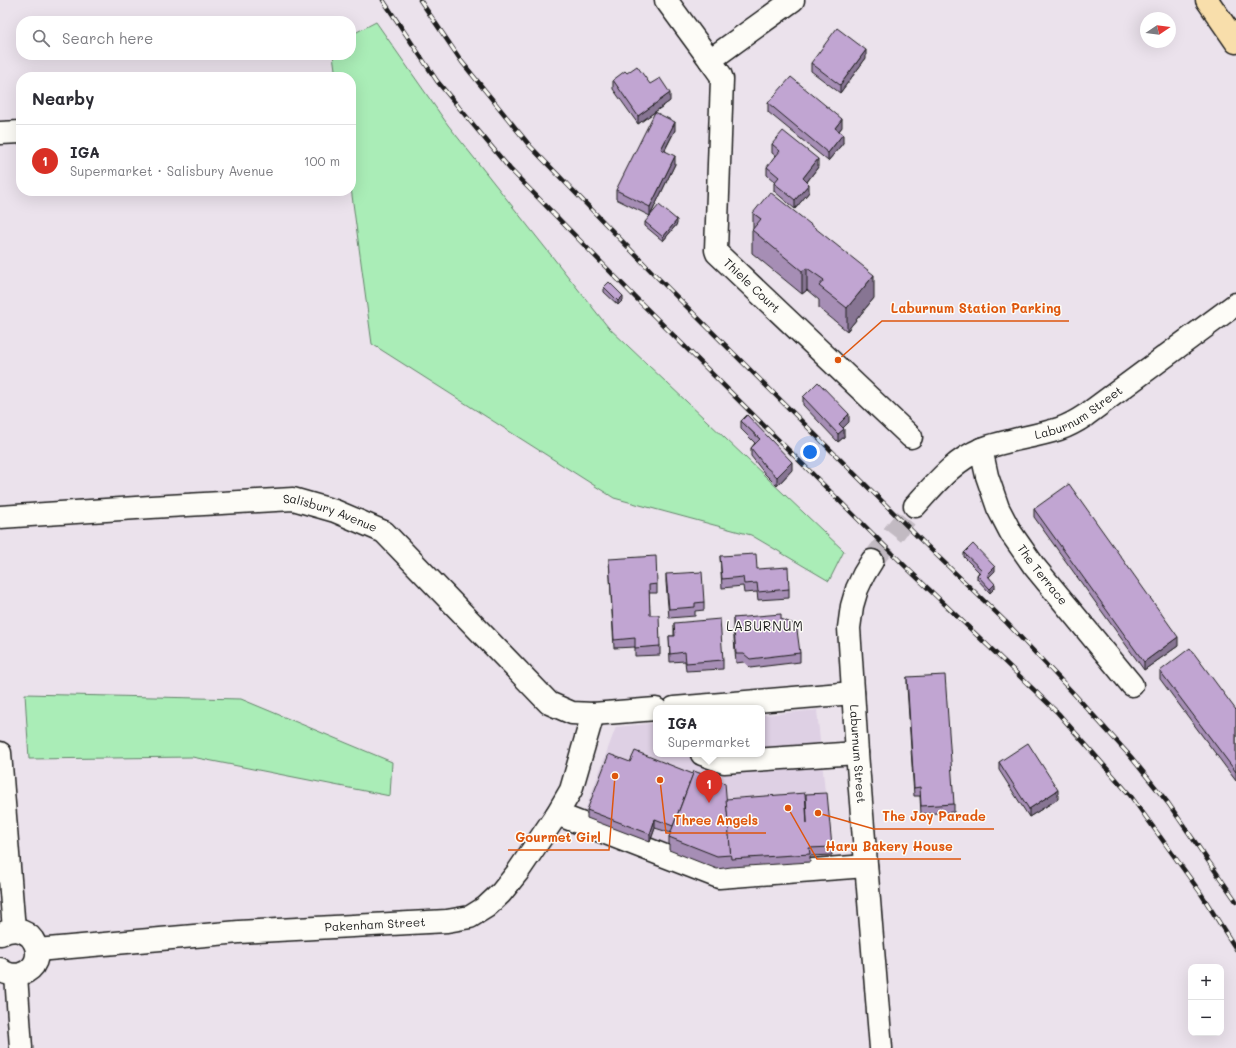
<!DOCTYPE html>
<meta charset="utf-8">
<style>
body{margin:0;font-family:Mali,sans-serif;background:#f2f2f3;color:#2b2b33}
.controls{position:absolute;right:12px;bottom:12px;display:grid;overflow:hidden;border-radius:8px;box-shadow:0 4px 16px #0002}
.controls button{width:36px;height:36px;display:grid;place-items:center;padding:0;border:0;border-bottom:1px solid #e1e1e2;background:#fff;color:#2b2b33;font:20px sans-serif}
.compass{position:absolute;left:1140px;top:12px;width:36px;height:36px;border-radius:50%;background:#fff;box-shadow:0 4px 16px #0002;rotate:77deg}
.you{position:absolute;left:810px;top:452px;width:14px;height:14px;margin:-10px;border:3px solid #fff;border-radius:50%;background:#1a73e8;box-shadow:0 0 0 6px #1a73e833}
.badge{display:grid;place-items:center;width:26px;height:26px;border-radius:50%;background:#d93025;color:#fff;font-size:13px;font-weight:700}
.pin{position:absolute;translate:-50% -33px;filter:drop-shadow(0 1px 2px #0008)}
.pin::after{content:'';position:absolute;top:21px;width:14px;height:12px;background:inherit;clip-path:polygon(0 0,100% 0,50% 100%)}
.popup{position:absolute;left:653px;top:705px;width:112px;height:52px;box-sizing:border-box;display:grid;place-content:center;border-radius:8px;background:#fff;filter:drop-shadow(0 1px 3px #0005);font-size:13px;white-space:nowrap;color:#7c7c81}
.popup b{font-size:15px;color:#2b2b33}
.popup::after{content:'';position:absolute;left:50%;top:100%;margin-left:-8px;border:8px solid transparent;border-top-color:#fff}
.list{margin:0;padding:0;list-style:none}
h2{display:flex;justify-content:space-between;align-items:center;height:52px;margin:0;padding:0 16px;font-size:17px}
h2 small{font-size:13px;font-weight:400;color:#7c7c81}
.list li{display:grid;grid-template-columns:26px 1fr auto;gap:12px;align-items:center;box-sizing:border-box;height:72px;padding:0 16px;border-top:1px solid #e1e1e2}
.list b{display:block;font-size:15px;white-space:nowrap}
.list p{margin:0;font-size:13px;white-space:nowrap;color:#7c7c81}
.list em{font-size:13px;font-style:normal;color:#7c7c81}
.icon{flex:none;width:22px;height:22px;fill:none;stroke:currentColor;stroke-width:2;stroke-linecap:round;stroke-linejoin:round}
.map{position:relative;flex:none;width:1236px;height:1048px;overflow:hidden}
.search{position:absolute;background:#fff;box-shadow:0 4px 16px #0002;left:16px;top:16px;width:340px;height:44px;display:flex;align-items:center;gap:10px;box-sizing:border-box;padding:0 14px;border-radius:16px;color:#7c7c81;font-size:15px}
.panel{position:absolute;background:#fff;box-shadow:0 4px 16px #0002;left:16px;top:72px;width:340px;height:124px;border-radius:16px}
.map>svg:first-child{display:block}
</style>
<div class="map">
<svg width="1236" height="1048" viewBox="0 0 1236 1048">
<rect width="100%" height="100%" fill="#ebe2ec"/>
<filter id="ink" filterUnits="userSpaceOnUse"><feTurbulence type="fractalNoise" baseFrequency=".025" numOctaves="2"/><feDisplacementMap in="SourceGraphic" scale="8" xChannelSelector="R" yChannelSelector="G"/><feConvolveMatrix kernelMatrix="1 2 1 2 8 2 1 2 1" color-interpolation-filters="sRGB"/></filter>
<g filter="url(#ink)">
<polygon fill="#ded0e4" points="817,710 833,873 720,882 578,829 616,727 656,723 656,754 762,754 762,715"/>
<g fill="#aaedb7" stroke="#63846a">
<polygon points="376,22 448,125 608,327 844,551 829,581 751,535 614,498 372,344 351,188 351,77 336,77 333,55 351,55 351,35"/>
<polygon points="25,694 241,699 392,762 390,796 192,757 29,759"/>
</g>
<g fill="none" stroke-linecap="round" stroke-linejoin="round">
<polyline stroke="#c2bac2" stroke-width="22" stroke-dasharray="22 11" stroke-linecap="butt" points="872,561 915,506"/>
<defs>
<g id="minor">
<path id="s1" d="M666,0L710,60L720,74L722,79L716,250L717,253L911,437"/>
<polyline points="710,60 793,0"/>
<polyline points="0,133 21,132"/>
<path id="s2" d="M981,449L987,476L998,508L1011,533L1034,566L1132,685"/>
<path id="s3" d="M915,506C935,484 954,460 982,449C1006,440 1034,437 1059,429C1068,426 1077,421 1086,415L1236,304"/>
<path id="s4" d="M0,517L151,507L293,499L335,511L384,532L549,703L572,713L593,714L656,709"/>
<path id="s5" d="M872,561L864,574L857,589L852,606L849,628L857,753L881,1048"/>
<polyline points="674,708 853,693"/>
<polyline points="0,753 14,930"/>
<polyline points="702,754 724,762 857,753"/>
<polyline points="557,814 719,877 866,866"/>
<path id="s6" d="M37,950L239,932L447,921L470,917L486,907L501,893L517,873L557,814L571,790L593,714"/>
<path d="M0,969C5,974 14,976 21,974C52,964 34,917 1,934"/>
<polyline points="16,975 21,1048"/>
</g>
<polyline id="major" points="1207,0 1236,42"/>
</defs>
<use href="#minor" stroke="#1c1c1c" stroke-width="25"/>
<use href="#major" stroke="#1c1c1c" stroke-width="25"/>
<use href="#minor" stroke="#fdfcf7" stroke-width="22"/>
<use href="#major" stroke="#f8deab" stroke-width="22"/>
<defs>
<g id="rail">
<polyline points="383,0 437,81 510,169 636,298 910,571 1058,713 1130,795 1200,892 1236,949"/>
<polyline points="420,0 462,62 530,146 657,277 922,541 1007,623 1075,695 1131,757 1168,803 1236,901"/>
</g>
</defs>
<use href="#rail" stroke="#1c1c1c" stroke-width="4.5"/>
<use href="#rail" stroke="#fdfcf7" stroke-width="3" stroke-dasharray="9" stroke-linecap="butt"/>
</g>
<g fill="#a68eb5" stroke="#1c1c1c">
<polygon points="866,58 840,93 811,71 811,63"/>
<polygon points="627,73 670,101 638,124 613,89 613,80"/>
<polygon points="768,103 842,127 839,131 843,143 828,161 768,112"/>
<polygon points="675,130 665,150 675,164 650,216 616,199 616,190"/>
<polygon points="772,144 818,167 807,182 809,192 795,209 774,191 774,183 775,182 767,175 767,167 776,156 772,153"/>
<polygon points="753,213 874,298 847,331 819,308 819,300 807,290 802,294 752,253 752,230 753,229"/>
<polygon points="645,222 677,224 663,241 645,226"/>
<polygon points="604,287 623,300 618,305 604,292"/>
<polygon points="803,397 849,422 843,428 844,437 838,442 803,405"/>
<polygon points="741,421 792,470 777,486 765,474 751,456 751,448 755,443 741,429"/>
<polygon points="1034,509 1178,646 1144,670 1034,517"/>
<polygon points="964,553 995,571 989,577 995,588 990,593 977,579 977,575 979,572 964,557"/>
<polygon points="720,556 757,569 789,589 789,598 758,600 757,592 744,593 743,586 722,588"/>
<polygon points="609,559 657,584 657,593 649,593 650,615 660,646 660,655 635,656 635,647 614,648"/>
<polygon points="666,574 704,602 704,610 695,611 695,616 669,618 666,582"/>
<polygon points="733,618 781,619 800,653 800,662 750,668 744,662 736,663 733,626"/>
<polygon points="674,623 723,660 723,669 686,671 685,661 670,662 669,636 674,636"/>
<polygon points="1160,671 1236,710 1236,781 1160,679"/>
<polygon points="907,677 954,804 954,812 921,814 920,796 914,796 907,686"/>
<polygon points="999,762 1058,799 1029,817 999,770"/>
<polygon points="726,800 807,812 832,847 832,855 810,856 810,862 731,867 717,869 669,850 669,837 671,833 655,828 650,842 587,818 587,810"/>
</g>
<g fill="#877493" stroke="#1c1c1c">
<polygon points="866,50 866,58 840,93 840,85"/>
<polygon points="670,93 670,101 638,124 638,116"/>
<polygon points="842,119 842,127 835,136 835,128"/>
<polygon points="675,122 675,130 661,157 661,149"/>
<polygon points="843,134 843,143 828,161 828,153"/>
<polygon points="675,156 675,164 650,216 650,207"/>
<polygon points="818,159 818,167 803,187 803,178"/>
<polygon points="809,184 809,192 795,209 795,200"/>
<polygon points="677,220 677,224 663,241 663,237"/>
<polygon points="807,268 807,290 802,294 802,271"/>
<polygon points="874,275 874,298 847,331 847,308"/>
<polygon points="623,296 623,300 618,305 618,301"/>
<polygon points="849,414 849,422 839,432 839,424"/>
<polygon points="844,429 844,437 838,442 838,434"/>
<polygon points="792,462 792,470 777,486 777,477"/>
<polygon points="995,567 995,571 987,579 987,575"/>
<polygon points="995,584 995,588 990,593 990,589"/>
<polygon points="1178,637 1178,646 1144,670 1144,662"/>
<polygon points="1058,790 1058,799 1029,817 1029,809"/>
<polygon points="655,819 655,828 650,842 650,834"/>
</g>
<g fill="#c1a5d2" stroke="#1c1c1c">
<polygon points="837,28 866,50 840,85 811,63"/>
<polygon points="637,66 650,84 660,78 670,93 638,116 613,80 625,71 627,73"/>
<polygon points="791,77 842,119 835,128 843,134 828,153 768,103"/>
<polygon points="655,112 675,122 661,149 675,156 650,207 616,190"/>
<polygon points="783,131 818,159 803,178 809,184 795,200 774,183 779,177 767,167 780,151 772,144"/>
<polygon points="770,192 874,275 847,308 819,286 824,280 807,268 802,271 752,230 761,219 753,213"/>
<polygon points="659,205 677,220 663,237 645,222"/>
<polygon points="609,282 623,296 618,301 604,287"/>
<polygon points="818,382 849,414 839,424 844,429 838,434 803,397"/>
<polygon points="747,415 792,462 777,477 765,466 751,448 760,439 741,421"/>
<polygon points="1069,484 1178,637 1144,662 1034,509"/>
<polygon points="973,544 995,567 987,575 995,584 990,589 977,575 982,570 964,553"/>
<polygon points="756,554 757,569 788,567 789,589 758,592 757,583 744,584 743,577 722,579 720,556"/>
<polygon points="656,556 657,584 649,585 650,615 659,615 660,646 635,648 635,638 614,640 609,559"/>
<polygon points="702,572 704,602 695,603 695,607 669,609 666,574"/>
<polygon points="781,614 781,619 794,624 797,630 800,653 750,659 744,654 736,654 733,618"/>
<polygon points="720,619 723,660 686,663 685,652 670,654 669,636 675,636 674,623"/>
<polygon points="1190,648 1236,710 1236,772 1160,671"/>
<polygon points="945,675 954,804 921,806 920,787 914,788 907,677"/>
<polygon points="1028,743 1058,790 1029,809 999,762"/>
<polygon points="635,751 693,774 673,826 655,819 650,834 587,810 609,754 630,762"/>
<polygon points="694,771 725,783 731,855 717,856 669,837"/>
<polygon points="805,793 807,823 806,794 827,793 832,847 809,848 810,854 731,859 726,799"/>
</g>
</g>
<g text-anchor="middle" stroke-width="3" stroke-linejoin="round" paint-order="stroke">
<g font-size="12" fill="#1c1c1c" stroke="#fdfcf7">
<text dy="4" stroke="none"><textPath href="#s1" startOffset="319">Thiele Court</textPath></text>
<text dy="4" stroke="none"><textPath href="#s3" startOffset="193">Laburnum Street</textPath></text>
<text dy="4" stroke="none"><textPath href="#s4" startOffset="333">Salisbury Avenue</textPath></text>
<text dy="4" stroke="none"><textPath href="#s2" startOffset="142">The Terrace</textPath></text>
<text dy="4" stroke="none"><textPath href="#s5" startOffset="198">Laburnum Street</textPath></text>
<text dy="4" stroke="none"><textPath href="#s6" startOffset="339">Pakenham Street</textPath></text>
</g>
<g font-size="13" letter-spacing="1" fill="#1c1c1c" stroke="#fdfcf7">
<text x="765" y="631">LABURNUM</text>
</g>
</g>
<path fill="none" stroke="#de560d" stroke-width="1.5" d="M838 360L882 321H1069M818 813L874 829H994M660 780L666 833H766M615 776L609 850H508M788 808L817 859H961"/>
<g fill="#de560d" stroke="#fdfcf7" stroke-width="1.5">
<circle cx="838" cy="360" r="4"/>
<circle cx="818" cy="813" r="4"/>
<circle cx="660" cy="780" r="4"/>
<circle cx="615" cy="776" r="4"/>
<circle cx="788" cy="808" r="4"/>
</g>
<g font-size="13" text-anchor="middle" font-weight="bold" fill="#de560d" stroke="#fdfcf7" stroke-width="3" stroke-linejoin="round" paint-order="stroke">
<text x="976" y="313">Laburnum Station Parking</text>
<text x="934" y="821">The Joy Parade</text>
<text x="716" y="825">Three Angels</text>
<text x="558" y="842">Gourmet Girl</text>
<text x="889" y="851">Haru Bakery House</text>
</g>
</svg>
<div class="controls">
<button>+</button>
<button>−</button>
</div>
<svg class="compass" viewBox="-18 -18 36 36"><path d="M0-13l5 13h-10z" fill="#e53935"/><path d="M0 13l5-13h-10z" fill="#7c7c81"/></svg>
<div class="you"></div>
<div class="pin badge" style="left:709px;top:803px">1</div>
<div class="popup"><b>IGA</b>Supermarket</div>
<div class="search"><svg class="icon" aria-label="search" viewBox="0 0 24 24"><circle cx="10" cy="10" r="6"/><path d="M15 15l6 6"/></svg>Search here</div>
<section class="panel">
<h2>Nearby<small></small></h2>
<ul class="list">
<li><span class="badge">1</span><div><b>IGA</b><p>Supermarket · Salisbury Avenue</p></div><em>100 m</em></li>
</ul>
</section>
</div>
